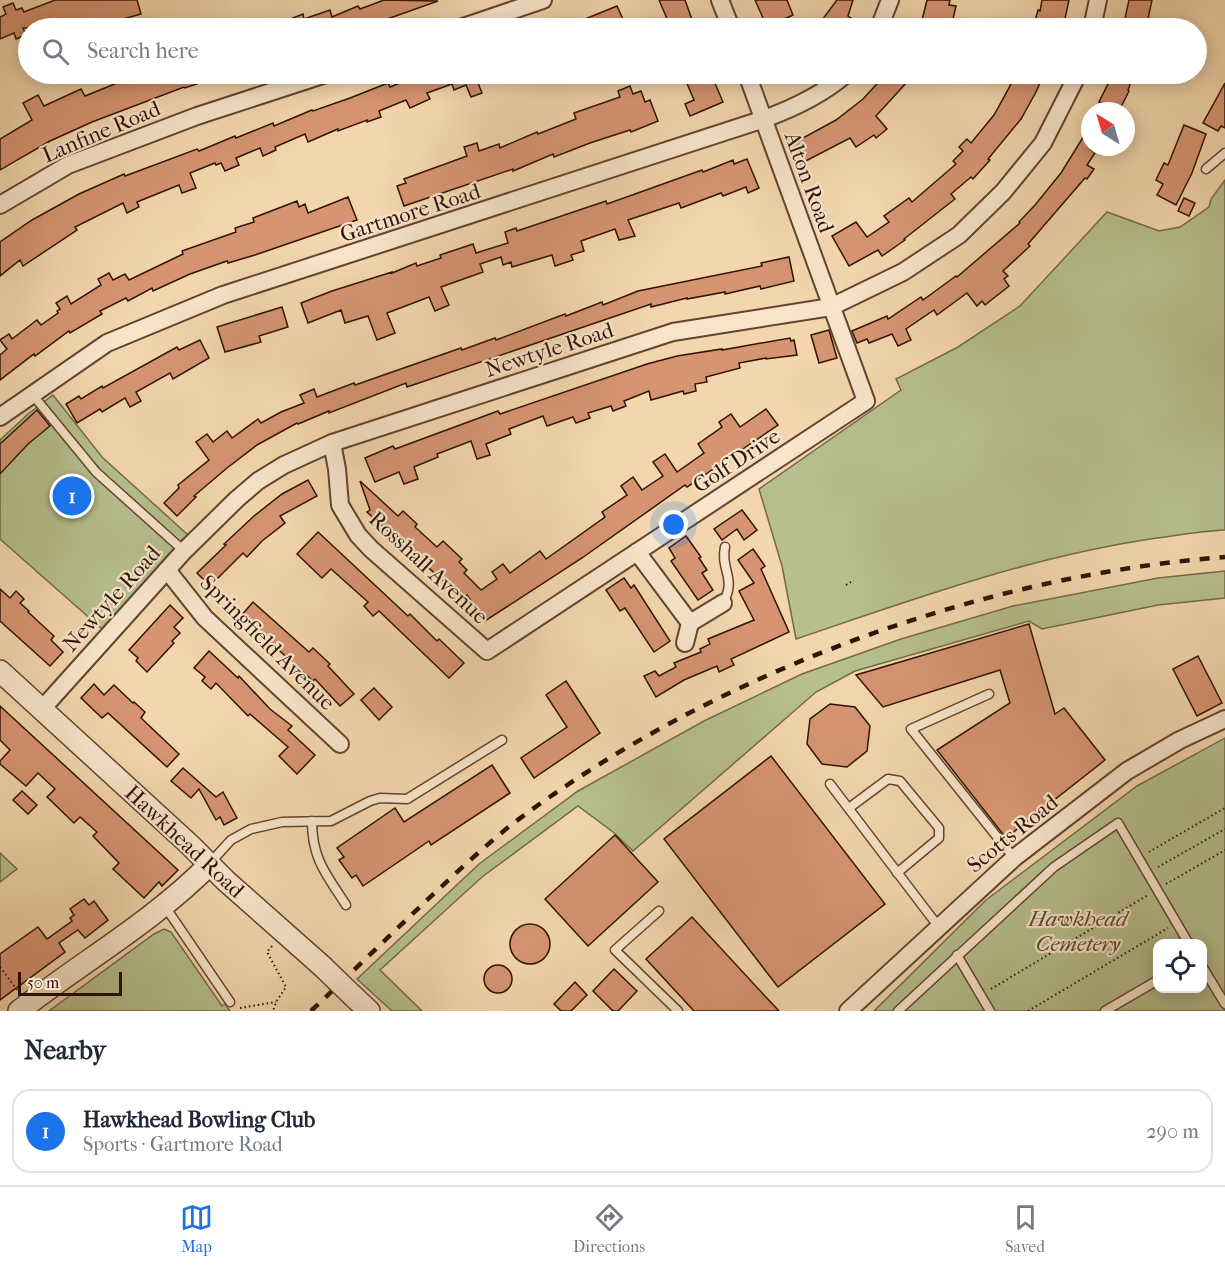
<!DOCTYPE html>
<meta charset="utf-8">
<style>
body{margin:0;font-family:"IM FELL French Canon",serif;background:#f6f6f7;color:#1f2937}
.controls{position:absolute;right:18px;bottom:18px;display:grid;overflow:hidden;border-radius:12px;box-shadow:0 3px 15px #0003}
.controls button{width:54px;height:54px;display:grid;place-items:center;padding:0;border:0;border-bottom:2px solid #e0e1e3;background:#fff;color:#1f2937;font:30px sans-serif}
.compass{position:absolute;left:1081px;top:102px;width:54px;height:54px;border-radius:50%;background:#fff;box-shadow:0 3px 15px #0003;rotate:323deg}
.scale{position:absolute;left:18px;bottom:15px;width:104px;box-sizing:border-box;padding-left:6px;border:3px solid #311305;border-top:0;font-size:16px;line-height:21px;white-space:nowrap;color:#311305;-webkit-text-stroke:4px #f7e4ca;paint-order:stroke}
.you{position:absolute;left:674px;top:525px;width:21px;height:21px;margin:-15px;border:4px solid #fff;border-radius:50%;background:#1a73e8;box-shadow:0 0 0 9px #1a73e833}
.badge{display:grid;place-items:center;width:39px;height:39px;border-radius:50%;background:#1a73e8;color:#fff;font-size:20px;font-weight:700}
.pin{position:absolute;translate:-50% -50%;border:3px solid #fff;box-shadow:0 2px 6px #0006}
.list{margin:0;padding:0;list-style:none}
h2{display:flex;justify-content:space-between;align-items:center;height:78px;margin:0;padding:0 24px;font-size:26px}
h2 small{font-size:20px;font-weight:400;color:#747a83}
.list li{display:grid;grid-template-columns:39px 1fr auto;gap:18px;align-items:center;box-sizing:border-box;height:84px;margin:0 12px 12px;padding:0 12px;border:2px solid #e0e1e3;border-radius:18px}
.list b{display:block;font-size:22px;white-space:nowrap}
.list p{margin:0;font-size:20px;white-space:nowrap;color:#747a83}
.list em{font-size:20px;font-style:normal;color:#747a83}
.icon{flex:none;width:33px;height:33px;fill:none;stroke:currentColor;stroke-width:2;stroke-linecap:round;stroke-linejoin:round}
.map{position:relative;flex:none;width:1225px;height:1011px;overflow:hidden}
.search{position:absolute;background:#fff;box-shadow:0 3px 15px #0003;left:18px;right:18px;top:18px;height:66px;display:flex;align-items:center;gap:15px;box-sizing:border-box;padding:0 21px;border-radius:33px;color:#747a83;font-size:22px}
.sheet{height:174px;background:#fff}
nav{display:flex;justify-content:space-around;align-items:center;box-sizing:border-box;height:84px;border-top:2px solid #e0e1e3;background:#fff;font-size:16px;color:#747a83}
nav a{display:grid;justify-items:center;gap:3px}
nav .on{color:#1a73e8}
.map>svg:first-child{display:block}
</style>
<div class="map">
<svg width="1225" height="1011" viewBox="0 0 1225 1011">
<rect width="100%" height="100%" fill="#f3d6ad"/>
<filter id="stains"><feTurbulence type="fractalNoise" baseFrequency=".00333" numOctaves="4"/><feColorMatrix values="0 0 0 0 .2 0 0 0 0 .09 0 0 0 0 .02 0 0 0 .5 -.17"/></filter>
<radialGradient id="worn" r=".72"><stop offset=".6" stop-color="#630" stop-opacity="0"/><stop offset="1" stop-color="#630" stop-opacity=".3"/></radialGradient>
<g fill="#b6bf8d" stroke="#746949" stroke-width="1.5" fill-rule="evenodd">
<path d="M1225,180V530C1202,531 1179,535 1157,538C1032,556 914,599 796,639L782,566L759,489L901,390L896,379L958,347L1020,306L1107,212L1159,231L1180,227L1209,207L1211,199Z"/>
<polygon points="53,395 102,457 188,535 102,629 0,539 0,440 28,414"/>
<polygon points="1225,571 1225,598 1158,605 1042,629 1029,621 855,671 816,692 633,851 613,832 578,806 482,877 380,970 422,1011 392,1011 357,979 479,864 578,791 704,721 802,674 901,639 1013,606 1158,578"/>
<path d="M1225,738V1011H874L986,900L1137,786ZM1158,944H1202V988H1158Z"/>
<polygon points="0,853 17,869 0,882"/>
<polygon points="164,929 171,932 222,1006 225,1004 230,1011 49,1011 154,934"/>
</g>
<g fill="#d69472" stroke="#311305" stroke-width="1.5">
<polygon points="55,0 137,0 141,14 92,28 23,28 26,35 16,39 14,33 0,39 0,17 6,14 3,7 13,3 16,10 22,8 24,12"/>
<polygon points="384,0 438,1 362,28 267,28 303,14 304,19 330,10 332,17 358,6 360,9"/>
<polygon points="659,0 685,0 695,28 671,28"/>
<polygon points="755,0 787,0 793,15 767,27"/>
<polygon points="837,0 853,0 848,16 851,18 844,28 816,28"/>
<polygon points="927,0 950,0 949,5 956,6 951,28 920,28"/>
<polygon points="1042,0 1069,0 1063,28 1033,28 1038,10 1040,11"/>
<polygon points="1129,0 1152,0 1146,28 1123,28"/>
<polygon points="617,6 627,28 563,28"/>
<polygon points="125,74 222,74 223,75 185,88 184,87 92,122 50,141 0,170 0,139 32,120 23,103 38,95 44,106 81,89 85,96 127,79"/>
<polygon points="422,74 501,75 478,83 482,93 471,97 466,85 454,90 452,84 427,93 430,99 410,108 406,100 379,111 381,117 367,122 367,120 338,131 338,129 308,142 305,134 275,147 276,150 263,156 260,148 236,158 239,165 225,171 221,163 216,165 215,163 190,173 196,188 182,193 179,185 137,202 139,207 127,213 123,203 75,227 77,230 23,266 20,260 0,276 0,242 32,220 79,194 124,174 125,176 197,149 199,151 235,136 236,138 273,123 274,126 312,110 313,111 350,98 388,83 390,87"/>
<polygon points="683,74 711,74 723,102 690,116 685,104 694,100"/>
<polygon points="886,74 900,74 908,81 876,116 887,129 876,138 874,135 856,147 850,138 800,164 790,145 836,120 863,99"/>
<polygon points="988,74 1044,74 1036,92 1021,119 988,159 990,160 973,179 971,177 951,194 955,199 904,239 905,240 882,256 878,250 849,266 832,236 856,222 867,237 889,222 884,216 909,198 912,202 956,164 953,161 963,151 959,147 967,139 971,143 994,115 1011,84"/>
<polygon points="1113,74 1134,74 1128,90 1129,91 1119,111 1099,102"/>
<polygon points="1225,83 1225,128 1221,126 1218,131 1203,123"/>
<polygon points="630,86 633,94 641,91 645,102 650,100 658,121 631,132 630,130 590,143 554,157 553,154 513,171 513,169 404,206 397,186 406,183 404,179 467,156 464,147 477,143 479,151 499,144 500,148 537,132 538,134 576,119 574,113 620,97 618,91"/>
<polygon points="1184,125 1206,134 1192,173 1176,205 1157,195 1163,184 1156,180 1164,163 1168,165"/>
<polygon points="1090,126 1090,149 1095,153 1087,165 1094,169 1087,179 1085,178 1028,244 1030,246 1003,271 1008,276 1004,279 1009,286 985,305 982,301 977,306 967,293 937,315 934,310 906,329 911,340 898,346 892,334 869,343 867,339 857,343 852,331 887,316 888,319 921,297 923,300 956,276 957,277 1020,223 1019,222 1035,205 1061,173"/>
<polygon points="747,159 759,188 748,193 746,187 723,196 721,193 681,208 679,203 628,220 635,236 619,240 615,229 581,241 584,251 571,255 573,260 555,266 552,255 512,267 511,262 503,265 501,257 480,264 483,272 441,287 449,305 435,311 429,297 387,313 395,333 377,340 368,316 345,323 341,310 308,323 301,303 332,291 392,272 392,273 416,263 417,266 441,258 440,255 473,244 476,253 508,243 505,232 516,228 517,231 606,201 607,204 702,170 703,172 733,160 734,164"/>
<polygon points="348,197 357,220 255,255 228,263 227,261 190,274 153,291 152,288 128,301 126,298 100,311 102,314 70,333 69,331 35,356 34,354 0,380 0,355 7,349 0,340 9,334 12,339 37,320 41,325 58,313 57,311 60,309 56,303 67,296 71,304 101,285 98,279 109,273 113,280 125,274 129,280 183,254 182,251 236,232 235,228 254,222 253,218 297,201 299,207 305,204 308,213"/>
<polygon points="1184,198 1195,203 1189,216 1178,211"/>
<polygon points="789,257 794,281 761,289 760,286 725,294 725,292 687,299 687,298 651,307 651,304 407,387 406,383 329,413 329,411 298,424 297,423 257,445 227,468 194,496 196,497 177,516 164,503 179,488 178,485 209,460 196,442 207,434 213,442 227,431 232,438 258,419 261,423 281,412 304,403 300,395 314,389 317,397 354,383 355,385 461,348 462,350 495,338 496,340 565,314 566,316 602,302 603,305 638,291 762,266 761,263"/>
<polygon points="282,307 288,327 259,336 261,342 225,352 217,327"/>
<polygon points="829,330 837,358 819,363 811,335"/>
<polygon points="790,338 791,341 794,340 797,355 766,359 766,358 739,363 740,368 706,377 707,382 695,384 696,391 684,394 683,391 651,400 649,391 624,401 626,406 613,411 611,406 588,413 590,418 576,423 573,417 547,426 543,416 509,429 511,434 486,444 490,455 477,459 471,441 437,454 438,457 414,467 418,479 404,484 399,472 375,482 365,458 393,446 395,449 498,411 500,414 647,364 677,356 722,349 722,350"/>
<polygon points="200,340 209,358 173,379 170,373 136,392 141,401 130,407 125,398 102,412 100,409 77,423 66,404 79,396 81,399 102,386 103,388 177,347 179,350"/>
<polygon points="766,409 778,425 687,487 685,485 582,558 485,621 467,595 463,599 367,512 370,510 360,481 398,516 403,511 417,524 415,527 437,547 443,541 462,559 459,562 467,570 464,573 481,590 497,579 492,572 503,564 510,573 540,551 546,559 605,517 602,512 627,495 621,486 633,477 642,490 663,476 653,462 665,454 677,472 704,453 698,444 722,427 719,422 731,414 740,427"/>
<polygon points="37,410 50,426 28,444 0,474 0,444"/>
<polygon points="308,480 317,496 280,516 285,523 262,541 247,557 243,553 210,586 197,573 226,545 224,544 254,516 282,494"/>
<polygon points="742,510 757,530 744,540 737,529 722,540 714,529"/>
<polygon points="318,532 408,616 410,614 437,641 439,639 464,663 449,678 379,611 373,616 364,606 368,602 331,569 322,578 297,554"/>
<polygon points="686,536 701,557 699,558 707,570 702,573 713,590 698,600 671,561 675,558 669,548"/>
<polygon points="753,549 765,566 761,569 789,632 731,659 734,665 719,672 717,666 684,680 656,697 644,676 655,671 659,676 676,667 674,663 701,652 700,649 710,644 708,639 754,620 739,591 754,583 738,560"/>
<polygon points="624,578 631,588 634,585 670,641 654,652 625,608 620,611 606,590"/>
<polygon points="0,589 10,598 16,591 24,599 20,603 29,611 28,612 54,636 51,640 63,652 50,666 0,621"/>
<polygon points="253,602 309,652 313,648 330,664 328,666 354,694 340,706 315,679 313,681 241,616"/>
<polygon points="170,605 183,618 174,627 180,633 172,641 174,643 147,672 136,661 138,658 129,650"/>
<polygon points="1029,624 1055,714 1064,708 1105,760 1006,838 937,750 1010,703 1000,670 883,707 856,675"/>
<polygon points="209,651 238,678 239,676 270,709 292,726 288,730 315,755 297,774 279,756 288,747 250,714 248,716 216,683 211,689 202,681 205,677 194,668"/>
<polygon points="1198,656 1222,703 1197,716 1173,669"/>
<polygon points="566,681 600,733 534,778 521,758 567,727 546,695"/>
<polygon points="94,684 104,695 114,685 133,703 134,702 145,712 141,718 179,754 167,767 108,713 102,718 81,698"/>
<polygon points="374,688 392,707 379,720 361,700"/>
<polygon points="830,704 855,707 870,726 867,751 847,767 822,764 807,744 810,719"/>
<polygon points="0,706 178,870 162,886 159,882 144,898 113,869 119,863 93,836 97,832 80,817 74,823 47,797 55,789 38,773 26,786 0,764 0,761 10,750 0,740"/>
<polygon points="771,756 885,904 778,987 664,839"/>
<polygon points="492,765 510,793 431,845 429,841 363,886 356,875 352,878 339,860 344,857 337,848 395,808 404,822"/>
<polygon points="183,768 216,797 223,792 237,818 224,825 220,817 216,820 199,789 191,798 171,781"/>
<polygon points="22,791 37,805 28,814 13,800"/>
<polygon points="615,835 658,882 588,946 545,899"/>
<polygon points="84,899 89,905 94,901 108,920 85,938 78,930 59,943 65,952 0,1000 0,954 38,927 47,939 72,921 70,918 74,915 70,909"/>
<polygon points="692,917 764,995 779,1011 694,1011 646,959"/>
<circle cx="530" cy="944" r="20"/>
<circle cx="498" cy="979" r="14"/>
<polygon points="614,969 637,991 618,1011 613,1011 593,991"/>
<polygon points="575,982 587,995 571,1011 561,1011 554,1004"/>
</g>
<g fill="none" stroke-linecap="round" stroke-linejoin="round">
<defs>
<g id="service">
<polyline points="1206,169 1225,153"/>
<polyline points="32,394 96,472 184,551"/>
<path d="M723,603C737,578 720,570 725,547"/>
<polyline points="989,694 911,729 1014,858"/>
<polyline points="830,784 938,926"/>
<polyline points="849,808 888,779 900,781 939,828 939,838 897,873"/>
<path d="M312,821C312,859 326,874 346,905"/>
<polyline points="210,863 231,840 251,829 282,822 331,821 370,801 380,798 407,799 502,740"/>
<polyline points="164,905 230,1002"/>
<polyline points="659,911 615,950 678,1011"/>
<polyline points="957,955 990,1011"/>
<polyline points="1202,966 1225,1004"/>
<polyline points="898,1011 1054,867 1118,823 1189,944"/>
<polyline points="1105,1011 1158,980"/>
</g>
<g id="minor">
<polyline points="720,0 731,28"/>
<polyline points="460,28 543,0"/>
<polyline points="879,28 890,0"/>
<polyline points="1092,28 1098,0"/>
<polyline points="0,205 68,165 197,116 326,74"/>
<path d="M0,417L107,343L223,295L764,119C794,108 822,95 846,74"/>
<polyline points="332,443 337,469 340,505 358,535 371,549 487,651 866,401 747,74"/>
<polyline points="637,552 690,623 685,643"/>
<polyline points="167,570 205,618 340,744"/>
<polyline points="690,623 723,603"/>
<polyline points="42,709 184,551 237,499 258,481 284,465 332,443 673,332 831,307 903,272 959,235 1003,192 1043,143 1078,74"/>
<polyline points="848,1011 1014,858 1127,771 1180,740 1225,719"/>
</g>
<g id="tertiary">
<polyline points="0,671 190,845 226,881 322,966"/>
<polyline points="353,996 369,1011"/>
<path d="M19,1011C82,962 154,921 210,864"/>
</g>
</defs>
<use href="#service" stroke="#62442f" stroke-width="11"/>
<use href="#minor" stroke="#62442f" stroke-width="20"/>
<use href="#tertiary" stroke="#62442f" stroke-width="24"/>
<g stroke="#311305" stroke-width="2" stroke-dasharray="1.5 3" stroke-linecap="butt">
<polyline points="846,585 851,582"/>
<polyline points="1149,852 1225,808"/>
<polyline points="1158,867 1225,829"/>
<polyline points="1166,884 1225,850"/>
<polyline points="272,946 267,952 286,987 276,1002 273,1011"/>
<polyline points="0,967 18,991"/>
<polyline points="991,989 1148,895"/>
<polyline points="240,1008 276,1002"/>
<polyline points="1028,1011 1168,928"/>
</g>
<use href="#service" stroke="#f7e4ca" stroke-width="8"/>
<use href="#minor" stroke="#f7e4ca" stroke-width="16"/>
<use href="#tertiary" stroke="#f7e4ca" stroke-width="21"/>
<path stroke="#311305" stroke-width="4.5" stroke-dasharray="10 10" stroke-linecap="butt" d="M311,1011C349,975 387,938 425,902C454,875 483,847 515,822C712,674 979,576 1225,557"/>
<defs>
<polyline id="tertiary-bridge" points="322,966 353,996"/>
</defs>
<use href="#tertiary-bridge" stroke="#62442f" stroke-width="24" stroke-linecap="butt"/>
<use href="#tertiary-bridge" stroke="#f7e4ca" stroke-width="21"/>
</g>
<g text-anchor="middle" stroke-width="4.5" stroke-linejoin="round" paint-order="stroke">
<g font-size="22" fill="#311305" stroke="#f7e4ca">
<text transform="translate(101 131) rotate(-23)" y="8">Lanfine Road</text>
<text transform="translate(810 182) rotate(70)" y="8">Alton Road</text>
<text transform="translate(410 212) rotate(-18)" y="8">Gartmore Road</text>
<text transform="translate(549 349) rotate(-18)" y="8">Newtyle Road</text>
<text transform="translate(736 460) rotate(-33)" y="8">Golf Drive</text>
<text transform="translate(429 567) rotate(43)" y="8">Rosshall Avenue</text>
<text transform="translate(111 598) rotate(-48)" y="8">Newtyle Road</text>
<text transform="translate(268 642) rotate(45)" y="8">Springfield Avenue</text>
<text transform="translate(1012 833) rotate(-39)" y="8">Scotts Road</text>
<text transform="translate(185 841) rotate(43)" y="8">Hawkhead Road</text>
</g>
<g font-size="22" font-style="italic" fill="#59472e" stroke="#f7e4ca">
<text x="1078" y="926">Hawkhead<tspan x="1078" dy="25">Cemetery</tspan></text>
</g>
</g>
<rect width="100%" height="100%" filter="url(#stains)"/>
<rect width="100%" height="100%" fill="url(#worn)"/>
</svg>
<div class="controls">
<button><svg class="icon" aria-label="locate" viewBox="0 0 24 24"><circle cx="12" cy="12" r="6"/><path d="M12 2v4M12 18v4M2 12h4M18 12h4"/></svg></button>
</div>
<svg class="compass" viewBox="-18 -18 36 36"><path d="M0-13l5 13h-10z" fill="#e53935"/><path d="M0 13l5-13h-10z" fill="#747a83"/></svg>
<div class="scale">50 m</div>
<div class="you"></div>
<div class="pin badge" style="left:72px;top:496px">1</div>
<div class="search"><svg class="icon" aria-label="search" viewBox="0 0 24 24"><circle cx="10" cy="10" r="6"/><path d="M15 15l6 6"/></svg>Search here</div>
</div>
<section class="sheet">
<h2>Nearby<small></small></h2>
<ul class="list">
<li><span class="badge">1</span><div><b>Hawkhead Bowling Club</b><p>Sports · Gartmore Road</p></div><em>290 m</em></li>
</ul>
</section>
<nav>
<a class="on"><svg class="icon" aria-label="map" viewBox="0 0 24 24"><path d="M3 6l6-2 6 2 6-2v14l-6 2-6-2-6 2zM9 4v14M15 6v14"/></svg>Map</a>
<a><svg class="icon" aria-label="directions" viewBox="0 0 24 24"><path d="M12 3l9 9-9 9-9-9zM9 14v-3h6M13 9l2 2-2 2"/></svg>Directions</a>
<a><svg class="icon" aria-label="saved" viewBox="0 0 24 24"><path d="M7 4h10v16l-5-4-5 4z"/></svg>Saved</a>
</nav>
